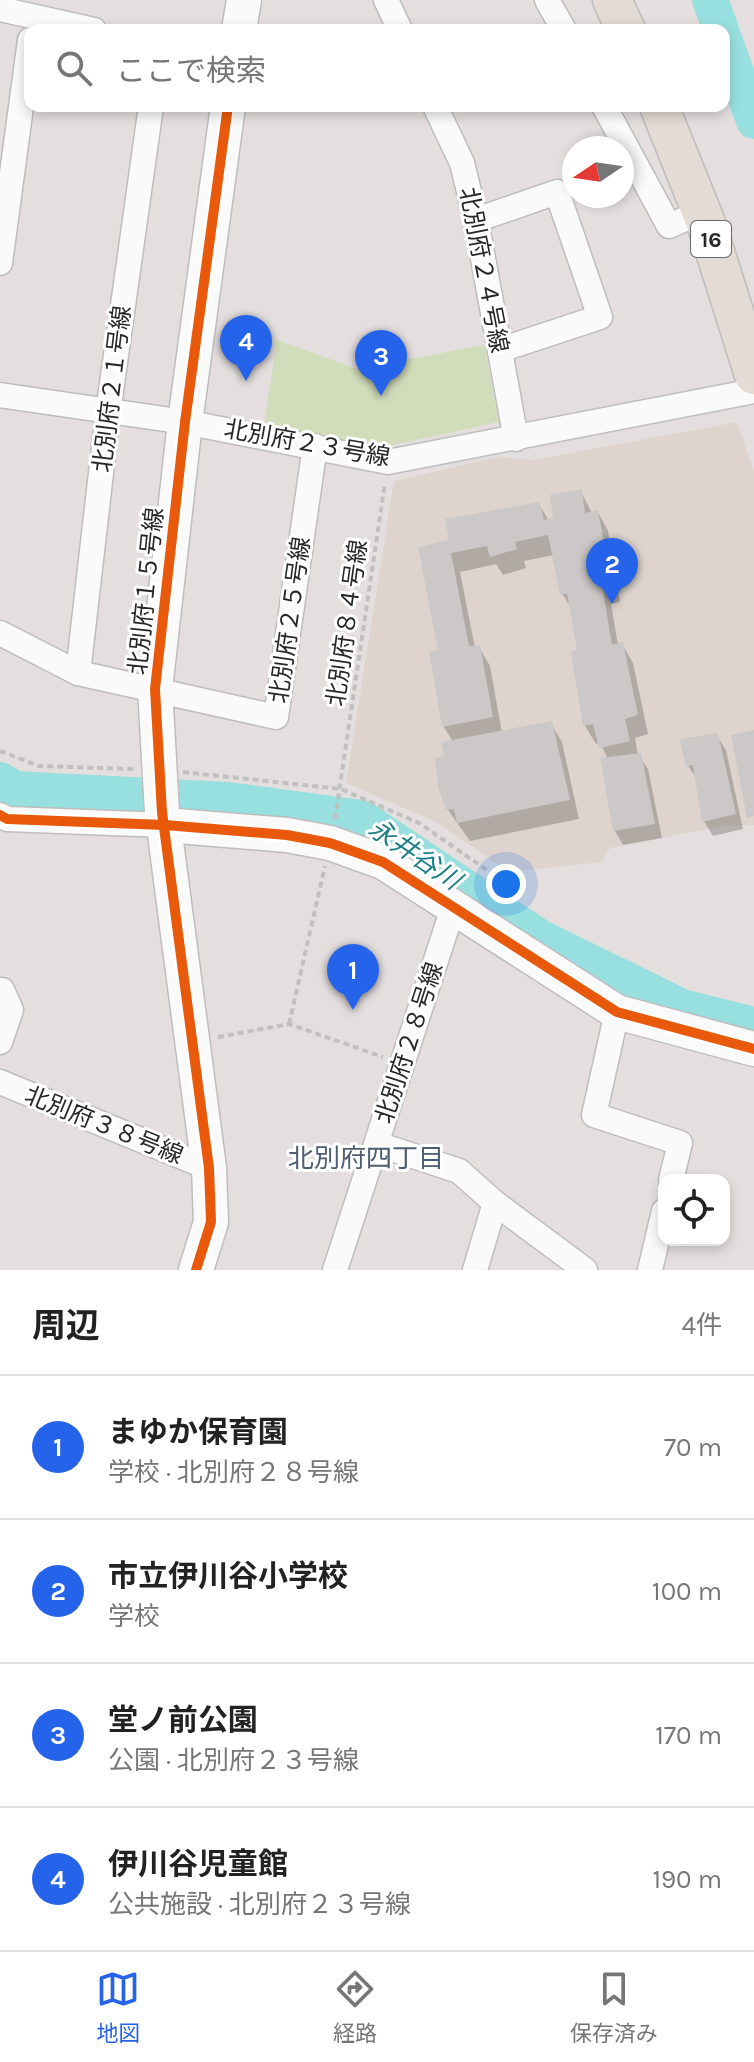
<!DOCTYPE html>
<html lang="ja">
<meta charset="utf-8">
<style>
body{margin:0;font-family:Karla,"Noto Sans JP",sans-serif;background:#f2f2f2;color:#222}
.controls{position:absolute;right:24px;bottom:24px;display:grid;overflow:hidden;border-radius:16px;box-shadow:0 4px 12px #0003}
.controls button{width:72px;height:72px;display:grid;place-items:center;padding:0;border:0;border-bottom:2px solid #e0e0e0;background:#fff;color:#222;font:40px sans-serif}
.compass{position:absolute;left:562px;top:136px;width:72px;height:72px;border-radius:50%;background:#fff;box-shadow:0 4px 12px #0003;rotate:257deg}
.you{position:absolute;left:506px;top:884px;width:28px;height:28px;margin:-20px;border:6px solid #fff;border-radius:50%;background:#1a73e8;box-shadow:0 0 0 12px #1a73e833}
.badge{display:grid;place-items:center;width:52px;height:52px;border-radius:50%;background:#2563eb;color:#fff;font-size:26px;font-weight:700}
.pin{position:absolute;translate:-50% -66px;filter:drop-shadow(0 2px 4px #0008)}
.pin::after{content:'';position:absolute;top:42px;width:28px;height:24px;background:inherit;clip-path:polygon(0 0,100% 0,50% 100%)}
.list{margin:0;padding:0;list-style:none}
h2{display:flex;justify-content:space-between;align-items:center;height:104px;margin:0;padding:0 32px;font-size:34px}
h2 small{font-size:26px;font-weight:400;color:#767676}
.list li{display:grid;grid-template-columns:52px 1fr auto;gap:24px;align-items:center;box-sizing:border-box;height:144px;padding:0 32px;border-top:2px solid #e0e0e0}
.list b{display:block;font-size:30px;white-space:nowrap}
.list p{margin:0;font-size:26px;white-space:nowrap;color:#767676}
.list em{font-size:26px;font-style:normal;color:#767676}
.icon{flex:none;width:44px;height:44px;fill:none;stroke:currentColor;stroke-width:2;stroke-linecap:round;stroke-linejoin:round}
.map{position:relative;flex:none;width:754px;height:1270px;overflow:hidden}
.search{position:absolute;background:#fff;box-shadow:0 4px 12px #0003;left:24px;right:24px;top:24px;height:88px;display:flex;align-items:center;gap:20px;box-sizing:border-box;padding:0 28px;border-radius:16px;color:#767676;font-size:30px}
.sheet{height:680px;background:#fff}
nav{display:flex;justify-content:space-around;align-items:center;box-sizing:border-box;height:112px;border-top:2px solid #e0e0e0;background:#fff;font-size:22px;color:#767676}
nav a{display:grid;justify-items:center;gap:4px}
nav .on{color:#2563eb}
.map>svg:first-child{display:block}
</style>
<div class="map">
<svg width="754" height="1270" viewBox="0 0 754 1270">
<rect width="100%" height="100%" fill="#e4dfde"/>
<polygon fill="#ded4cd" points="737,422 754,472 754,825 724,826 610,848 602,862 509,872 438,823 346,783 394,481 497,457 533,460"/>
<polygon fill="#d1dcba" points="277,340 357,369 484,345 499,422 383,447 264,425"/>
<g fill="#0003">
<polygon points="581,492 592,513 598,512 608,531 620,602 611,604 618,645 622,644 633,663 648,734 635,738 638,755 648,769 662,838 623,845 615,831 602,760 608,759 600,743 596,744 585,726 573,653 579,650 572,610 562,593 554,555 524,561 526,568 503,575 496,564 460,572 475,648 479,647 490,666 502,733 551,724 562,742 579,819 470,841 448,810 447,757 453,742 444,727 431,654 441,651 451,542 539,504 549,521 556,520"/>
<polygon points="717,736 726,750 743,829 713,836 704,821 698,780 688,766"/>
</g>
<g fill="none" stroke-linecap="round" stroke-linejoin="round">
<g stroke="#98dfdf" stroke-width="36">
<polyline points="710,0 721,30"/>
<polyline points="724,39 754,121"/>
<polyline points="0,780 15,789 228,800 362,818 541,938 682,1007 754,1025"/>
</g>
</g>
<g fill="#cbc8c7">
<polygon points="582,489 585,513 598,510 611,583 602,585 612,645 623,642 638,715 625,719 630,741 599,748 593,724 583,726 571,652 577,649 567,594 560,594 548,535 515,542 517,549 490,557 487,546 451,553 469,646 480,645 493,717 442,727 429,652 438,650 418,547 449,540 445,519 540,502 544,520 553,518 550,495"/>
<polygon points="552,721 570,800 457,823 454,809 446,810 438,787 435,758 444,756 441,742"/>
<polygon points="754,730 754,816 747,818 731,735"/>
<polygon points="718,733 736,814 702,822 693,765 686,767 680,739"/>
<polygon points="641,753 655,824 613,831 600,758"/>
</g>
<g fill="none" stroke-linecap="round" stroke-linejoin="round">
<defs>
<g id="street">
<polyline points="386,0 400,30"/>
<polyline points="547,0 564,30"/>
<polyline points="0,9 94,30"/>
<polyline points="435,106 462,163 476,220 516,439"/>
<polyline points="604,106 669,226 701,212"/>
<polyline points="476,220 557,192 600,317 500,350"/>
<polyline points="0,263 30,40"/>
<polyline points="0,395 185,422 388,462 754,391"/>
<polyline points="0,633 78,673 276,717 315,446"/>
<polyline points="78,673 108,412 151,106"/>
<polyline points="0,815 7,819 165,825"/>
<polyline points="0,990 2,990 11,1010 0,1042"/>
<polyline points="617,1012 594,1115 680,1143 671,1180"/>
<polyline points="0,1082 209,1168"/>
<polyline points="377,1144 459,1171 495,1203 585,1270"/>
<polyline points="335,1270 453,908"/>
<polyline points="475,1270 495,1203"/>
<polyline points="650,1270 664,1211"/>
</g>
<g id="secondary">
<polyline points="239,30 244,0"/>
<polyline points="165,825 287,835 330,843 383,862 617,1012 754,1049"/>
<polyline points="196,1270 211,1222 209,1168 162,812 155,689 185,422 228,106"/>
</g>
<g id="primary">
<polyline points="612,0 626,30"/>
<polyline points="659,106 706,223 754,375"/>
</g>
</defs>
<use href="#street" stroke="#bebdbe" stroke-width="27"/>
<use href="#secondary" stroke="#bebdbe" stroke-width="37"/>
<use href="#primary" stroke="#bebcbc" stroke-width="41"/>
<g stroke="#c0c0c0" stroke-width="4" stroke-dasharray="6 4" stroke-linecap="butt">
<polyline points="0,751 39,766 135,769"/>
<polyline points="183,772 341,789 419,823 497,877"/>
<polyline points="335,819 385,483"/>
<polyline points="289,1024 325,866"/>
<polyline points="218,1037 289,1024 383,1057"/>
</g>
<use href="#street" stroke="#fbfafa" stroke-width="24"/>
<use href="#secondary" stroke="#fbfafa" stroke-width="34"/>
<use href="#primary" stroke="#e3dbd4" stroke-width="38"/>
<defs>
<g id="cycleway">
<polyline points="0,815 7,819 165,825 287,835 330,843 383,862 617,1012 754,1049"/>
<polyline points="196,1270 211,1222 209,1168 162,812 155,689 185,422 228,106"/>
</g>
</defs>
<use href="#cycleway" stroke="#fff" stroke-width="15"/>
<use href="#cycleway" stroke="#e8590c" stroke-width="10"/>
</g>
<g text-anchor="middle" stroke-width="6" stroke-linejoin="round" paint-order="stroke">
<rect fill="#fff" stroke="#686868" stroke-width="2" x="691" y="221" width="40" height="36" rx="6"/>
<g font-size="22" font-weight="bold" fill="#272727">
<text x="711" y="247">16</text>
</g>
<g font-size="24" fill="#272727" stroke="#fff">
<text transform="translate(484 270) rotate(79)" y="8">北別府２４号線</text>
<text transform="translate(112 389) rotate(-83)" y="8">北別府２１号線</text>
<text transform="translate(307 443) rotate(10)" y="8">北別府２３号線</text>
<text transform="translate(146 591) rotate(-84)" y="8">北別府１５号線</text>
<text transform="translate(290 620) rotate(-82)" y="8">北別府２５号線</text>
<text transform="translate(347 623) rotate(-82)" y="8">北別府８４号線</text>
<text transform="translate(409 1043) rotate(-72)" y="8">北別府２８号線</text>
<text transform="translate(104 1125) rotate(22)" y="8">北別府３８号線</text>
</g>
<g font-size="26" font-style="italic" fill="#1c7e86" stroke="#fff">
<text transform="translate(415 854) rotate(34)" y="9">永井谷川</text>
</g>
<g font-size="26" fill="#4d5d72" stroke="#fff">
<text x="366" y="1167">北別府四丁目</text>
</g>
</g>
</svg>
<div class="controls">
<button><svg class="icon" aria-label="locate" viewBox="0 0 24 24"><circle cx="12" cy="12" r="6"/><path d="M12 2v4M12 18v4M2 12h4M18 12h4"/></svg></button>
</div>
<svg class="compass" viewBox="-18 -18 36 36"><path d="M0-13l5 13h-10z" fill="#e53935"/><path d="M0 13l5-13h-10z" fill="#767676"/></svg>
<div class="you"></div>
<div class="pin badge" style="left:353px;top:1010px">1</div>
<div class="pin badge" style="left:612px;top:604px">2</div>
<div class="pin badge" style="left:381px;top:396px">3</div>
<div class="pin badge" style="left:246px;top:381px">4</div>
<div class="search"><svg class="icon" aria-label="search" viewBox="0 0 24 24"><circle cx="10" cy="10" r="6"/><path d="M15 15l6 6"/></svg>ここで検索</div>
</div>
<section class="sheet">
<h2>周辺<small>4件</small></h2>
<ul class="list">
<li><span class="badge">1</span><div><b>まゆか保育園</b><p>学校 · 北別府２８号線</p></div><em>70 m</em></li>
<li><span class="badge">2</span><div><b>市立伊川谷小学校</b><p>学校</p></div><em>100 m</em></li>
<li><span class="badge">3</span><div><b>堂ノ前公園</b><p>公園 · 北別府２３号線</p></div><em>170 m</em></li>
<li><span class="badge">4</span><div><b>伊川谷児童館</b><p>公共施設 · 北別府２３号線</p></div><em>190 m</em></li>
</ul>
</section>
<nav>
<a class="on"><svg class="icon" aria-label="map" viewBox="0 0 24 24"><path d="M3 6l6-2 6 2 6-2v14l-6 2-6-2-6 2zM9 4v14M15 6v14"/></svg>地図</a>
<a><svg class="icon" aria-label="directions" viewBox="0 0 24 24"><path d="M12 3l9 9-9 9-9-9zM9 14v-3h6M13 9l2 2-2 2"/></svg>経路</a>
<a><svg class="icon" aria-label="saved" viewBox="0 0 24 24"><path d="M7 4h10v16l-5-4-5 4z"/></svg>保存済み</a>
</nav>
